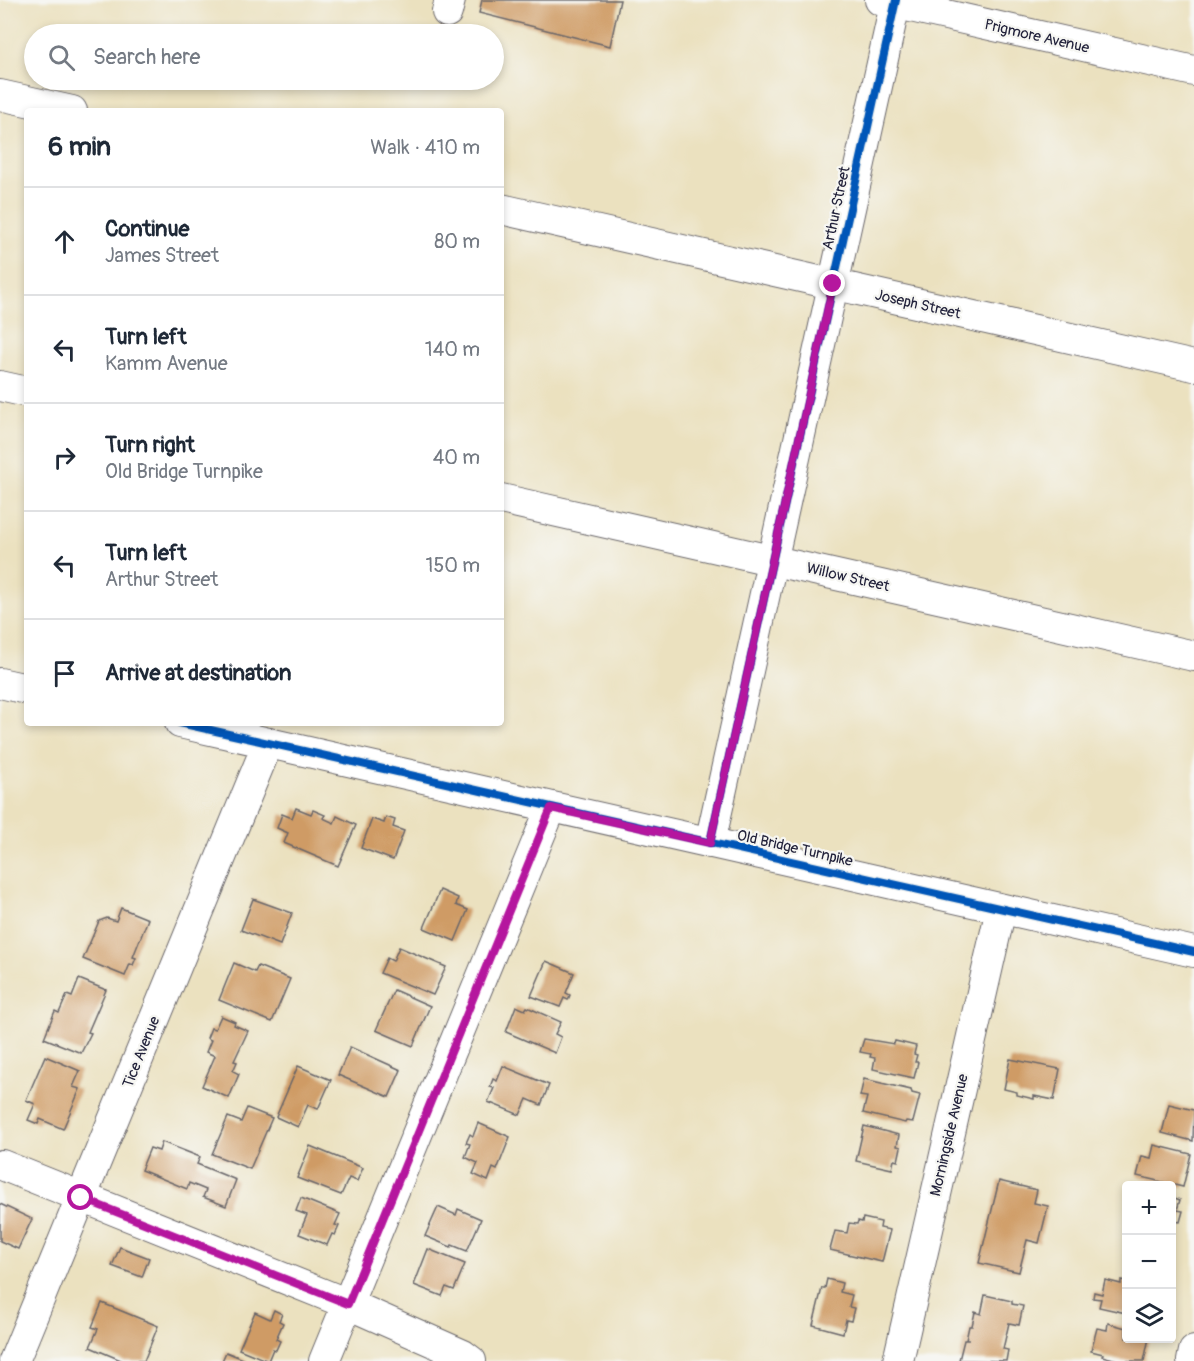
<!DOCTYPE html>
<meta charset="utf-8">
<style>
body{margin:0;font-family:Pangolin,sans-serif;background:#f2f2f3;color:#1f2937}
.controls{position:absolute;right:18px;bottom:18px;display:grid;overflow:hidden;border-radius:6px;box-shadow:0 3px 9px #0003}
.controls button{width:54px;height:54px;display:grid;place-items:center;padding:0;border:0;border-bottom:2px solid #e0e1e3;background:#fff;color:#1f2937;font:30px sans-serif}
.stop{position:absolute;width:18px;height:18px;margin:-14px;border:4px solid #b5179e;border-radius:50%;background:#fff}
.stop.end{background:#b5179e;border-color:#fff;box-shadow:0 2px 6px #0008}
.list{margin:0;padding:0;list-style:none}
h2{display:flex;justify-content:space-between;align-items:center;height:78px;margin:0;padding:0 24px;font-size:26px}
h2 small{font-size:20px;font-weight:400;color:#747a83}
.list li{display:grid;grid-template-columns:39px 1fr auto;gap:18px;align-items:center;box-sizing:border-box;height:108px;padding:0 24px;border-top:2px solid #e0e1e3}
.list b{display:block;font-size:22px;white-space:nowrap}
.list p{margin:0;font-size:20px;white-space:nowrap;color:#747a83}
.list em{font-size:20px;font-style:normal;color:#747a83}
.icon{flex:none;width:33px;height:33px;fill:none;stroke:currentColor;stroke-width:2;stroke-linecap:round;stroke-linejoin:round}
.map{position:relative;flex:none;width:1194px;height:1361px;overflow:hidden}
.search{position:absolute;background:#fff;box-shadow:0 3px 9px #0003;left:24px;top:24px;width:480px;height:66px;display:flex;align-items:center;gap:15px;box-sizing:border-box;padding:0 21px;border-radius:33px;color:#747a83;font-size:22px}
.panel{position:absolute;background:#fff;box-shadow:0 3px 9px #0003;left:24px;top:108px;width:480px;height:618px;border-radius:6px}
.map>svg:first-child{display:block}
</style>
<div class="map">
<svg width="1194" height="1361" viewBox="0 0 1194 1361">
<rect width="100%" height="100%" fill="#f6f6f2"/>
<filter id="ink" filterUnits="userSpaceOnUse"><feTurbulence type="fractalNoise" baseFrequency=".0167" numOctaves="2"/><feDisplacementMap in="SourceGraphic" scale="12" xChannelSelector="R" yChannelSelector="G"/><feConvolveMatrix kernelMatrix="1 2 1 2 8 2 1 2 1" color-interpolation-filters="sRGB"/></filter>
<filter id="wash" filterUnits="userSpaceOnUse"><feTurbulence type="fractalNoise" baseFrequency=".008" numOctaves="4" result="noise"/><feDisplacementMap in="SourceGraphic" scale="24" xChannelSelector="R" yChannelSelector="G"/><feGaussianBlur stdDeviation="1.35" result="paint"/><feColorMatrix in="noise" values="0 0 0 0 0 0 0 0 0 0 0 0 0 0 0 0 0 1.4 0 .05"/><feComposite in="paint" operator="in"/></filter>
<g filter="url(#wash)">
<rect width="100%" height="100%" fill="#ebe1bf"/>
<g id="blocks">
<g fill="#cf9b65">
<polygon points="482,0 620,0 610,46 479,13"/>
<polygon points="296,808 311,814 313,810 325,815 323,818 334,823 337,816 356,825 338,866 284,843 288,833 277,828 282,814 292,818"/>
<polygon points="386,817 395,820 393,827 404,831 393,860 361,848 372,819 384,823"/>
<polygon points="440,890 458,898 456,905 468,910 455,941 424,928"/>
<polygon points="253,899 292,913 280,945 241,930"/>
<polygon points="121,908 148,919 133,957 136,958 133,965 130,964 125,976 83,959 99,921 107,918 116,921"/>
<polygon points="399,947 446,967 433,995 380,973 387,958 393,961"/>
<polygon points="546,961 574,973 566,993 570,995 568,1000 564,998 560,1007 531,996"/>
<polygon points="234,963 255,972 258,966 290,979 272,1022 219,1000"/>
<polygon points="79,979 106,990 88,1032 91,1033 81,1053 44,1038 55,1011 59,1013 67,995 72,997"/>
<polygon points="394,990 430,1006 413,1046 376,1030"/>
<polygon points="516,1006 525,1010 527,1007 561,1022 555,1034 561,1037 555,1053 506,1032"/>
<polygon points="221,1016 235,1022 234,1025 248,1031 234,1061 237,1062 233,1071 239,1074 229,1098 202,1086 215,1056 206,1052 211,1040 207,1038 211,1028 215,1029"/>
<polygon points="864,1039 894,1044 895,1041 916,1046 914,1054 917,1055 915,1062 918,1062 914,1078 873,1069 875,1058 870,1057 871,1054 860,1052"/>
<polygon points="350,1047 401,1070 389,1097 338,1075"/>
<polygon points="45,1056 80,1071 73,1087 80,1089 63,1129 40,1119 38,1124 28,1120 35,1104 26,1100"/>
<polygon points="1010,1059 1060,1069 1054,1100 1034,1096 1034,1099 1017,1095 1017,1092 1004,1089"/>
<polygon points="298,1066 331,1080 318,1109 308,1105 298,1127 276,1117"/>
<polygon points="503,1066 549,1085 541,1105 527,1099 520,1115 488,1102 494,1088 490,1087 493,1079 497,1081"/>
<polygon points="864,1079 911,1090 912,1093 920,1095 913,1122 906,1121 905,1123 863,1113 867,1097 860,1096"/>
<polygon points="1169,1104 1194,1110 1193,1141 1162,1133"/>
<polygon points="247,1108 272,1118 250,1169 212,1154 228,1117 241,1122"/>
<polygon points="478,1123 510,1137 497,1170 493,1168 488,1181 473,1174 478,1163 465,1157 470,1144 466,1143 470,1134 473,1136"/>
<polygon points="864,1126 899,1135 897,1146 901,1147 898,1161 894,1160 892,1169 856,1161"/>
<polygon points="162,1142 200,1157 197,1164 236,1180 226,1206 203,1197 206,1190 189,1183 187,1189 141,1170 150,1148 159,1151"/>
<polygon points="1154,1145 1191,1154 1183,1187 1137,1176 1142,1156 1151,1158"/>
<polygon points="310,1146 363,1168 357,1181 349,1178 341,1195 297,1178"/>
<polygon points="999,1181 1037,1190 1034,1203 1048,1206 1039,1243 1027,1240 1019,1272 979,1263"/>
<polygon points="1172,1197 1180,1200 1177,1210 1183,1211 1180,1222 1174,1221 1172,1229"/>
<polygon points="301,1198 340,1214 335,1225 339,1226 335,1235 332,1234 327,1245 299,1234 307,1215 296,1211"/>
<polygon points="0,1204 32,1219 18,1249 0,1241"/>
<polygon points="438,1207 456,1215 458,1209 481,1219 467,1251 452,1245 451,1247 425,1236"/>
<polygon points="863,1218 881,1222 880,1228 890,1230 882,1262 830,1250 835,1231 847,1233 849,1223 857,1224 858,1221 862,1222"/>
<polygon points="120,1247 149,1258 142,1277 112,1266"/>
<polygon points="428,1249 465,1264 454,1290 446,1287 442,1296 414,1285"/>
<polygon points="827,1279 842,1283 840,1292 852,1295 849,1307 854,1308 851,1321 846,1320 843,1333 813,1325 822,1288 825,1288"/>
<polygon points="1105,1280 1121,1284 1121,1280 1126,1281 1126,1313 1099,1307 1101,1299 1093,1298 1094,1292 1102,1294"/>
<polygon points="985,1295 1012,1301 1012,1304 1023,1306 1019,1325 1009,1323 1003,1349 1008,1350 1006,1361 959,1360 964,1340 969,1340 966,1340 969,1326 972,1326 975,1312 981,1314"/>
<polygon points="102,1303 158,1326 144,1361 123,1361 90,1347 98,1329 92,1327"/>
<polygon points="274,1310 282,1314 279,1321 283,1323 276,1339 280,1341 276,1350 273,1349 268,1361 239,1349 255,1312 270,1319"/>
<polygon points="1108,1323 1126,1328 1126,1338 1149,1338 1144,1361 1121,1361 1102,1356 1103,1354 1091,1351 1097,1328 1107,1330"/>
<polygon points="226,1352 248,1361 222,1361"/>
</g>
</g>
</g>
<g filter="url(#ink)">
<use href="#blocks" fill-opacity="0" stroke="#686569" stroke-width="1.5"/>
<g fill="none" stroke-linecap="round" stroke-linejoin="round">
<defs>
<g id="minor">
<polyline points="880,0 1194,71"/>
<polyline points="447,12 450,0"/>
<polyline points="0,95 72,111"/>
<polyline points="501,209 1194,366"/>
<polyline points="0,386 27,392"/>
<polyline points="501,499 1194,656"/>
<polyline points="0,683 27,689"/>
<polyline points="180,723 1194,952"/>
<polyline points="710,843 896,0"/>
<polyline points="2,1165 348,1304 463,1355 471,1361"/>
<polyline points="14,1361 268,743"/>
<polyline points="324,1361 551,808"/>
<polyline points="898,1361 1001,909"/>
<polyline points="1192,1361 1194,1351"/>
</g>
</defs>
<use href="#minor" stroke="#686569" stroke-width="32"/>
<use href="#minor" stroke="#fff" stroke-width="30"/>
<defs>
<g id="cycleway">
<polyline points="180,723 1194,952"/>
<polyline points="710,843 896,0"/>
</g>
</defs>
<use href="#cycleway" stroke="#f6f6f2" stroke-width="11"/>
<use href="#cycleway" stroke="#0057b8" stroke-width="8"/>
</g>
</g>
<g fill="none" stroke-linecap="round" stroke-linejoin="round" filter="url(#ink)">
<polyline stroke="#b5179e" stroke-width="8" points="81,1198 348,1304 551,808 710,843 833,284"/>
</g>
<g text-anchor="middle" stroke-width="4.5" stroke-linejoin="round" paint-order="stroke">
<g font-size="15" fill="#22223b" stroke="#f6f6f2">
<text transform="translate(1037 36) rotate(13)" y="5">Prigmore Avenue</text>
<text transform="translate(836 208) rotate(-78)" y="5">Arthur Street</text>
<text transform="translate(918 304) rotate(13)" y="5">Joseph Street</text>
<text transform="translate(848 577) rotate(13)" y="5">Willow Street</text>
<text transform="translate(795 848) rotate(13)" y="5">Old Bridge Turnpike</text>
<text transform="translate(141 1052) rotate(-68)" y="5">Tice Avenue</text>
<text transform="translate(949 1135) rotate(-77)" y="5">Morningside Avenue</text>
</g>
</g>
</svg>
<div class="controls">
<button>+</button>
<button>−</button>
<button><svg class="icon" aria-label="layers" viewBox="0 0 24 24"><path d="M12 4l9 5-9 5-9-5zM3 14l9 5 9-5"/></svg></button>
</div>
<div class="stop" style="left:81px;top:1198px"></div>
<div class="stop end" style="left:833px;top:284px"></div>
<div class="search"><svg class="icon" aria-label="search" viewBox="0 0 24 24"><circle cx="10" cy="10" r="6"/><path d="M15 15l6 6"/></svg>Search here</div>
<section class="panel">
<h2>6 min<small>Walk · 410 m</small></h2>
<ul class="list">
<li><svg class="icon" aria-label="ahead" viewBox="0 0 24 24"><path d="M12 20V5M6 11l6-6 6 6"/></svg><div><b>Continue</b><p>James Street</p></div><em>80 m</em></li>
<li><svg class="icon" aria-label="left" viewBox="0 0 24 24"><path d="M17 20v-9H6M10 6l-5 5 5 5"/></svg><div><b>Turn left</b><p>Kamm Avenue</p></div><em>140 m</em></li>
<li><svg class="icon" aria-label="right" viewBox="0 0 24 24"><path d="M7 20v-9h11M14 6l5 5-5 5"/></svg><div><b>Turn right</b><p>Old Bridge Turnpike</p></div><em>40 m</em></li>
<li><svg class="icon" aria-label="left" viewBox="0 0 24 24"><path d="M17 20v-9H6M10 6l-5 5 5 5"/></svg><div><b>Turn left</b><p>Arthur Street</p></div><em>150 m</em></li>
<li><svg class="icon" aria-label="arrive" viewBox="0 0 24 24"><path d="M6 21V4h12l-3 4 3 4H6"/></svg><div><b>Arrive at destination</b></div></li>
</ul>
</section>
</div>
